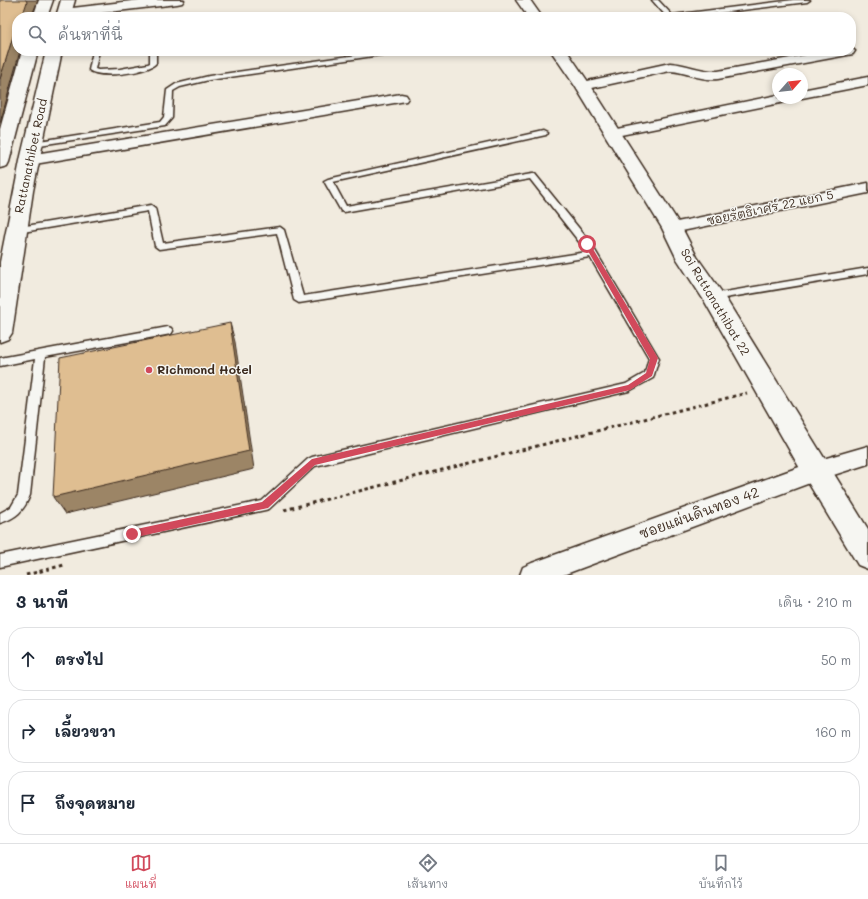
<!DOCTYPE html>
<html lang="th">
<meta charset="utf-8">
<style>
body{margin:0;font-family:Mali,"Playpen Sans Thai",sans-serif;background:#f2f2f3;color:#1f2937}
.compass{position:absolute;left:772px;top:68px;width:36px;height:36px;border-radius:50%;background:#fff;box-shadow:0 2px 6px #0003;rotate:63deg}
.stop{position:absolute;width:12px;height:12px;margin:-9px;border:3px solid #d1495b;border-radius:50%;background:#fff}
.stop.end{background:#d1495b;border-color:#fff;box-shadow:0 1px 4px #0008}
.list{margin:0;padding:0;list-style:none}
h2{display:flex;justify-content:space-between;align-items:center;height:52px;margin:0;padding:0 16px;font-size:17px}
h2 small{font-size:13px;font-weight:400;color:#747a83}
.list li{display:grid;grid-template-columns:26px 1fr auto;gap:12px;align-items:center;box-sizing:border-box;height:64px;margin:0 8px 8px;padding:0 8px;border:1px solid #e0e1e3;border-radius:16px}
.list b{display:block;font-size:15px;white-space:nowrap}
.list em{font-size:13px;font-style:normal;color:#747a83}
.icon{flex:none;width:22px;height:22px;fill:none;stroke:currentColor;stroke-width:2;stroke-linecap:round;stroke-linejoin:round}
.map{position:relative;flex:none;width:868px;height:575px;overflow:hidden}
.search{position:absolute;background:#fff;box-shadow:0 2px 6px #0003;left:12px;right:12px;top:12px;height:44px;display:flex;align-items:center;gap:10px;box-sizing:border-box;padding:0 14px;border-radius:16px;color:#747a83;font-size:15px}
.sheet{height:268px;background:#fff}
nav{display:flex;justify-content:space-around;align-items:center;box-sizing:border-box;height:56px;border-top:1px solid #e0e1e3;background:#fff;font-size:11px;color:#747a83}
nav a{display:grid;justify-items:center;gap:2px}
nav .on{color:#d1495b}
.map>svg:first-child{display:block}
</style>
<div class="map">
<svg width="868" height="575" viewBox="0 0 868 575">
<rect width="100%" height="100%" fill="#f1ebdf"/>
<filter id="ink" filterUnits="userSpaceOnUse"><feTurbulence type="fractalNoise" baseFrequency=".025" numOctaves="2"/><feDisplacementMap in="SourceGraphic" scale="8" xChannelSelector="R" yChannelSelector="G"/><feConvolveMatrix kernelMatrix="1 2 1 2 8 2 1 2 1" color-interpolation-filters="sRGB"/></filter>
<g filter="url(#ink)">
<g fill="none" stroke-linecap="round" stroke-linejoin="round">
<defs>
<g id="service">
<polygon points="652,0 658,0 672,15 793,0 810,0 807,2 687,17 667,17"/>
<path d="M93,51H99L95,69L98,70L120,69L148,64L150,63V51H156V63C148,73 99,79 89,70Z"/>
<polygon points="385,51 387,52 387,54 209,80 180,87 173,91 172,118 165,126 33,146 29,144 33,142 160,122 164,117 167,90 176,84 209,76"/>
<polygon points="543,131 547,133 546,135 333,182 346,206 532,174 535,174 590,242 657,355 659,358 653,378 629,391 315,466 269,509 265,510 0,567 0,555 262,501 308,459 312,457 626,384 645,373 649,358 590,257 299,303 294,300 277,233 159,249 155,246 148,211 17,233 14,232 13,230 14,228 151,205 155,208 163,243 280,227 284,230 303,296 587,252 530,179 344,212 341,211 324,181 328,179"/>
<polygon points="868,268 868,274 713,300 708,297 713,294"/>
<path d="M168,327L171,328L173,331L171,334L45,357L30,495C24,511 16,518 0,523V513L11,507L18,495L35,359L0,366V358Z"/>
</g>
<g id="minor">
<path d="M851,48L855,51L853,54L718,79C699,81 688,72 670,71L583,90L578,89L576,86L578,83L583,82L670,63C687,64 702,72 718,71L828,51H851Z"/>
<polygon points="868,77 868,85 802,98 802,90"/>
<polygon points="401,94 406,95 408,98 406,101 29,165 24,163 21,160 24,157 29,155"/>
<polygon points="778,95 778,98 792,98 790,101 785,102 612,137 607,136 605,133 607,130 612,129"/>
<polygon points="868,183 868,193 672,233 666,232 664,228 666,224 672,223"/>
<polygon points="868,446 868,464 818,480 563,575 520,575 523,567 532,563 816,461"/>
</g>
<g id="tertiary">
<polygon points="140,0 184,0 182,3 177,4 67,17 59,16 57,13 59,10 64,9"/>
<polygon points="516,0 530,0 542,17 528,17"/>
<polygon points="551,51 567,51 591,86 682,228 697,257 721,291 868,529 868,569 858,565 806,479 705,302 677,259 662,228 575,86"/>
</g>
<g id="secondary">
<polygon points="61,0 75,0 70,17 56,17"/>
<polygon points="46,51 62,51 33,191 12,333 8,339 0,342 0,262 21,156"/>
</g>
<g id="primary">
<polygon points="39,0 53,0 47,17 33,17"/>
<polygon points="22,51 38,51 9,162 7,166 0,168 0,129"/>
</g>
</defs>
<use href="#service" stroke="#3b2a1e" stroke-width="3"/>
<use href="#minor" stroke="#3b2a1e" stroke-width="3"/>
<use href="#tertiary" stroke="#3b2a1e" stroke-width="3"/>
<use href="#secondary" stroke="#3b2a1e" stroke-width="3"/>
<use href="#primary" stroke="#3b2a1e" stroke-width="3"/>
<g stroke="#3b2a1e" stroke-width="3" stroke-dasharray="3.5 3.5" stroke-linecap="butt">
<polyline points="284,510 747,393"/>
<polyline points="26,575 64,565"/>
</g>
<use href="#service" fill="#f6f6f2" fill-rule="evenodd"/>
<use href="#minor" fill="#f6f6f2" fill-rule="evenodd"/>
<use href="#tertiary" fill="#f6f6f2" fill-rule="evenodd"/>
<use href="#secondary" fill="#f6f6f2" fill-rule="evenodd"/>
<use href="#primary" fill="#f6f6f2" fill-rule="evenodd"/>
</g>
<g fill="#9c8566" stroke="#3b2a1e">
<polygon points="25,0 38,0 32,15 33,17 22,17"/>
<polygon points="17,32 17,51 20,51 0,123 0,79 14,33"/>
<polygon points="230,323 235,342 254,469 65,514 53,497"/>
</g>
<g fill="#dfbe91" stroke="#3b2a1e">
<polygon points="0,0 26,0 27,2 22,17 17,17 17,32 14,33 0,79"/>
<polygon points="230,323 249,451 53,497 60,358"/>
</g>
</g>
<polygon fill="#d1495b" points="587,242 590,244 658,358 652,376 630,390 315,465 268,508 132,538 128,537 127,534 132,530 262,502 312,459 628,385 646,373 650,359 584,244"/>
<circle fill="#d1495b" stroke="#f6f6f2" stroke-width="1.5" cx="149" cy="370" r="4"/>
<g text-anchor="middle" stroke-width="3" stroke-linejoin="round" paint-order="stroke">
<g font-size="12" fill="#3b2a1e" stroke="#f6f6f2">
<text transform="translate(31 156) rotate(-78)" y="4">Rattanathibet Road</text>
<text transform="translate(770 208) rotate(-12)" y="4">ซอยรัตธิเาศร์ 22 แยก 5</text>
<text transform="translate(715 302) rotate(59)" y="4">Soi Rattanathibat 22</text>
</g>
<g font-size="12" font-weight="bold" fill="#3b2a1e" stroke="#f6f6f2" text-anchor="start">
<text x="157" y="374">Richmond Hotel</text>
</g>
<g font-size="14" fill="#3b2a1e" stroke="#f6f6f2">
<text transform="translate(699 513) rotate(-20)" y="5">ซอยแผ่นดินทอง 42</text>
</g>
</g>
</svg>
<svg class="compass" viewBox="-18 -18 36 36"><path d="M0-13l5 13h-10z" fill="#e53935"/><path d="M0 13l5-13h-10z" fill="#747a83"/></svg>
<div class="stop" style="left:587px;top:244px"></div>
<div class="stop end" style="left:132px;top:534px"></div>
<div class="search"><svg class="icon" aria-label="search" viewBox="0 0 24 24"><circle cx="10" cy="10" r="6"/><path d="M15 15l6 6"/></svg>ค้นหาที่นี่</div>
</div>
<section class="sheet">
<h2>3 นาที<small>เดิน · 210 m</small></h2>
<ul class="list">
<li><svg class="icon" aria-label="ahead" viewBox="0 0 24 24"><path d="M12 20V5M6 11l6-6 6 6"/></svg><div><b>ตรงไป</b></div><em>50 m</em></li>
<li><svg class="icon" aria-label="right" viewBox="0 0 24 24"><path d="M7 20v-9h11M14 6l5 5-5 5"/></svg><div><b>เลี้ยวขวา</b></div><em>160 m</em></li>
<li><svg class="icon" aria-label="arrive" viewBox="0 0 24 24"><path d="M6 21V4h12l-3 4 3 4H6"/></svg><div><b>ถึงจุดหมาย</b></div></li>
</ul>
</section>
<nav>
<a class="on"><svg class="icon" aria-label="map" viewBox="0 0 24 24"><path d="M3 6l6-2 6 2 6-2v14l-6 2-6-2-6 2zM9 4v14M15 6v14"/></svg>แผนที่</a>
<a><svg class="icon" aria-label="directions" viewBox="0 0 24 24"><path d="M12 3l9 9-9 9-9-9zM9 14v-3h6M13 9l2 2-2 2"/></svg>เส้นทาง</a>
<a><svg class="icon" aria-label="saved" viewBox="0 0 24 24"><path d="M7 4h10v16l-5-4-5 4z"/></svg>บันทึกไว้</a>
</nav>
